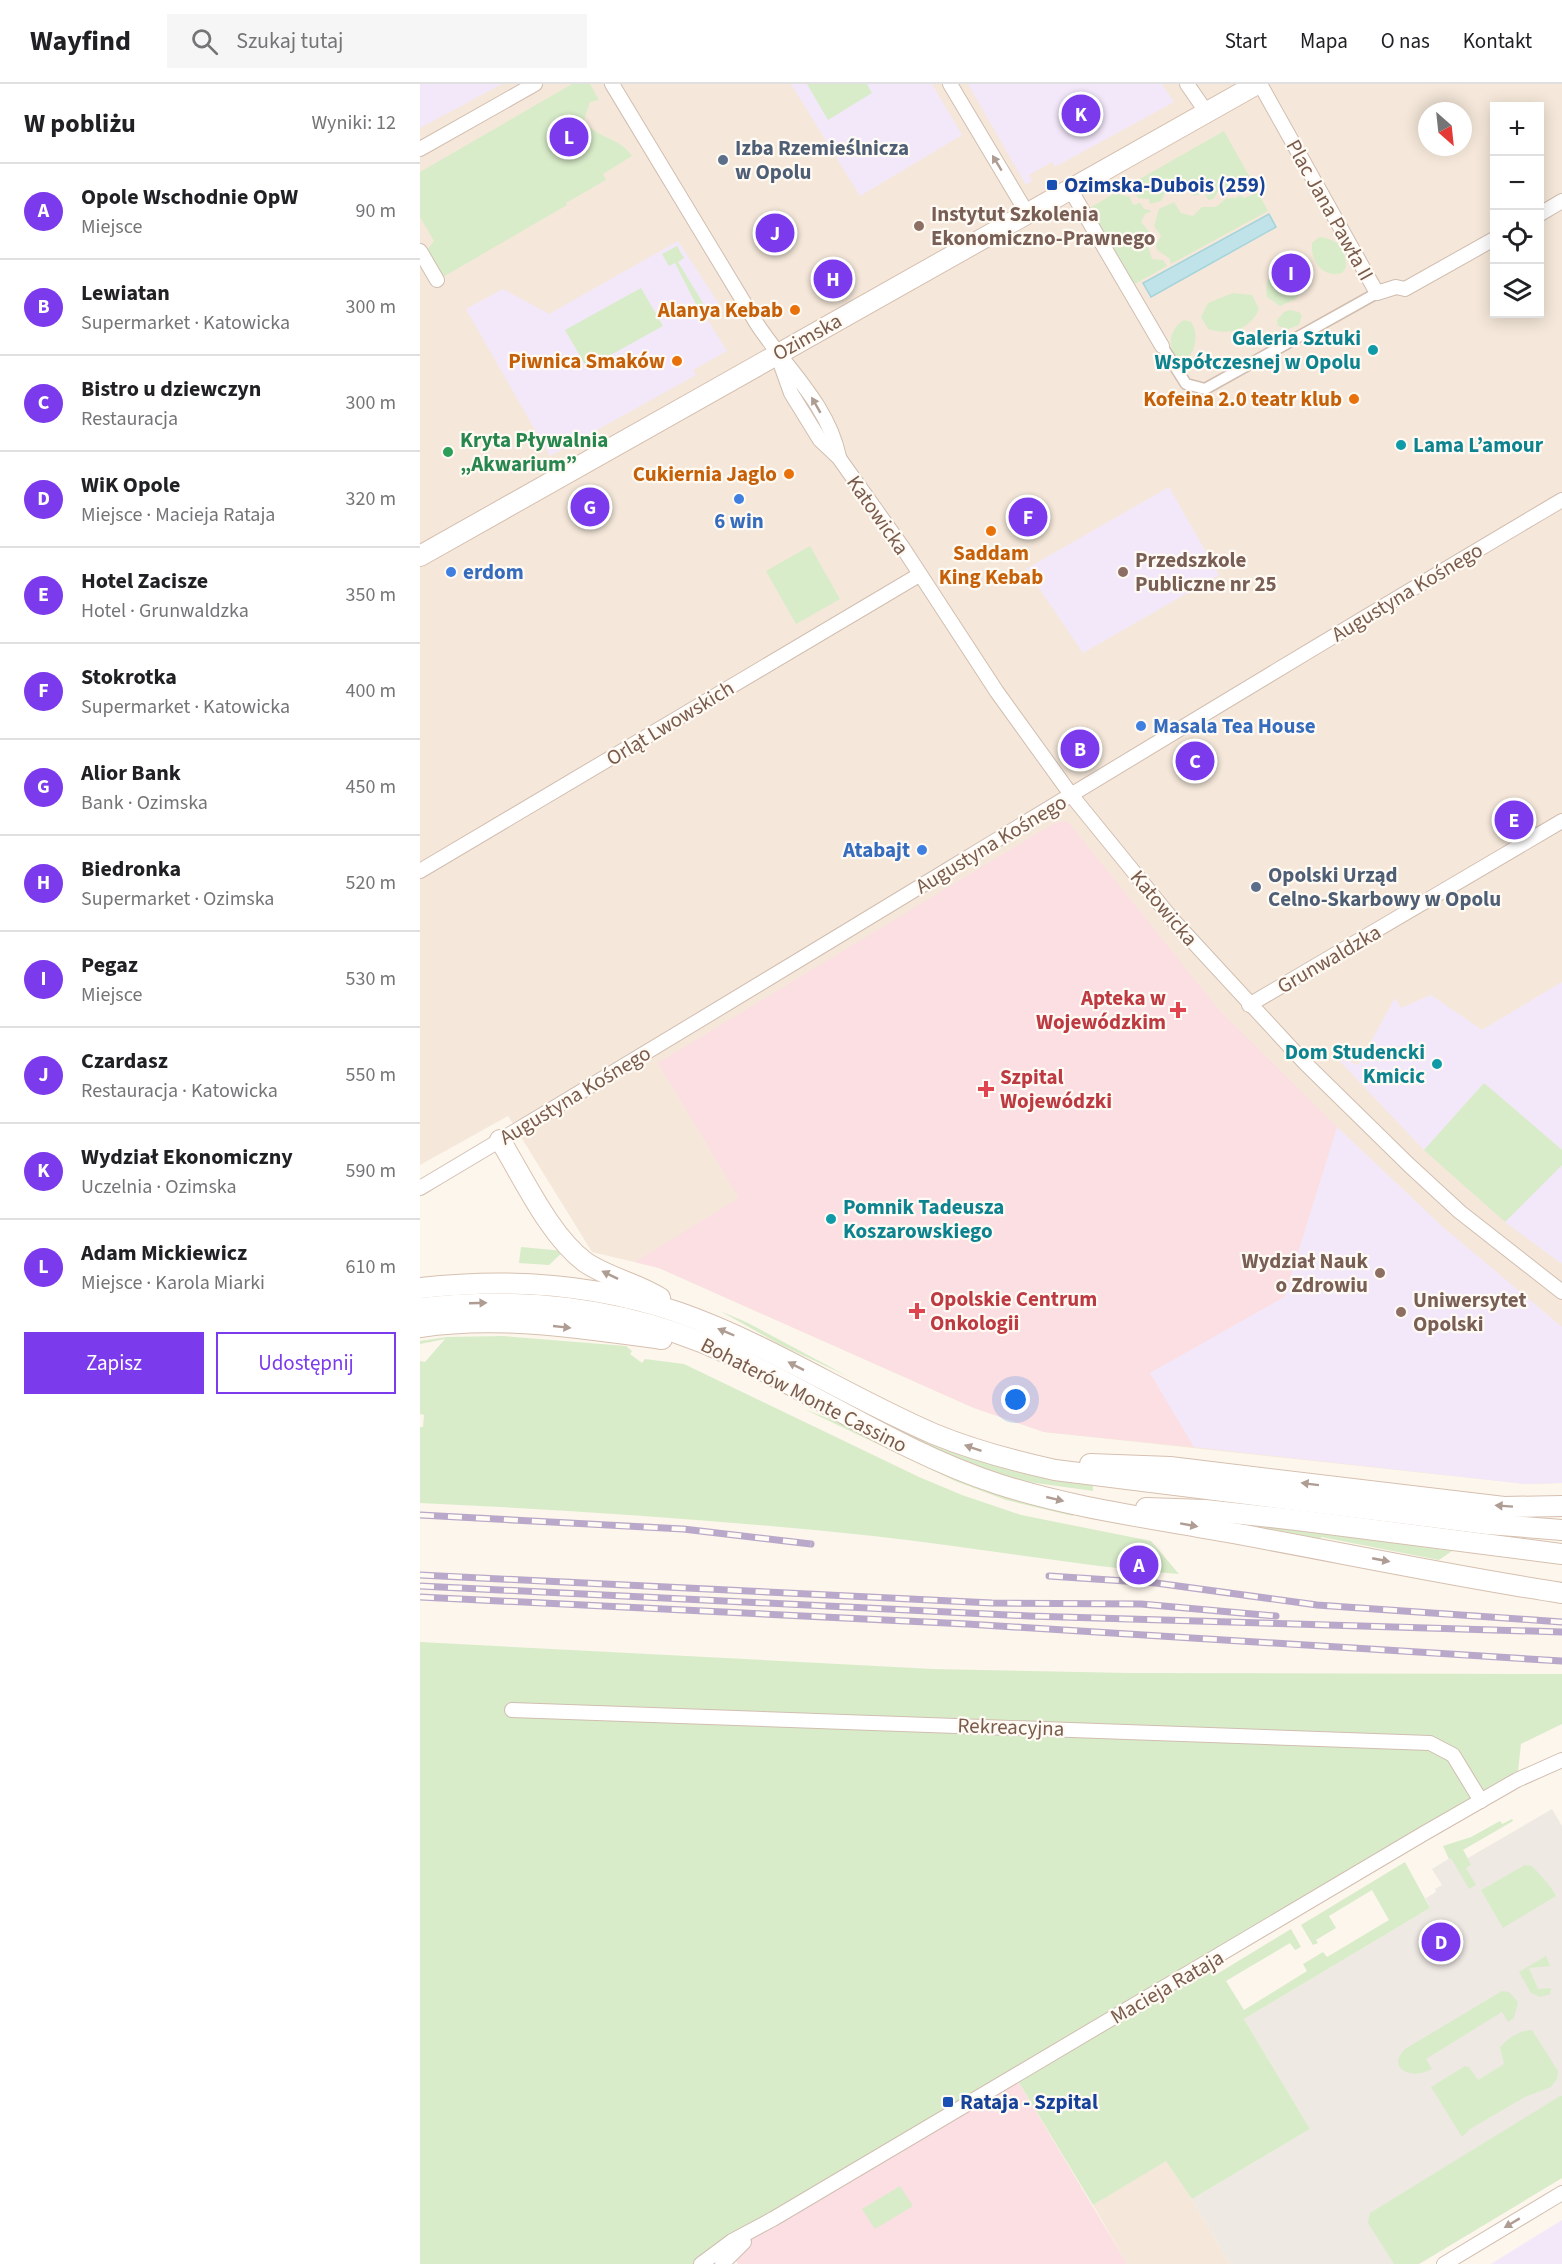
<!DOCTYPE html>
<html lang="pl">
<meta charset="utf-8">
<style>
body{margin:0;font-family:"Source Sans 3",sans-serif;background:#f6f6f6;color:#202124}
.controls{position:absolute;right:18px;top:18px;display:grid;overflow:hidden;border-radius:0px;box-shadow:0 3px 15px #0003}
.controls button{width:54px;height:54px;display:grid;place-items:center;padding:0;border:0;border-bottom:2px solid #e0e0e0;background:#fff;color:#202124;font:30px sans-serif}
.compass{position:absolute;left:998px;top:18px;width:54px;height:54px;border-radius:50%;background:#fff;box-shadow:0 3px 15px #0003;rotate:153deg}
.you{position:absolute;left:596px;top:1316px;width:21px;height:21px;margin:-15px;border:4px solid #fff;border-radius:50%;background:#1a73e8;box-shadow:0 0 0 9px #1a73e833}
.badge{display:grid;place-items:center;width:39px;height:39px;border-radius:50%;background:#7c3aed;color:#fff;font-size:20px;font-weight:700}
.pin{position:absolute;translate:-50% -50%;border:3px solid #fff;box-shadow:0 2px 6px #0006}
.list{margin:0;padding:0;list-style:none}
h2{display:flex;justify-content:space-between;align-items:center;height:78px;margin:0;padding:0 24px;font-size:26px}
h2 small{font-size:20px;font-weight:400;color:#757577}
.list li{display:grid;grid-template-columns:39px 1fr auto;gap:18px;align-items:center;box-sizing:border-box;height:96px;padding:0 24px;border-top:2px solid #e0e0e0}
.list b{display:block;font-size:22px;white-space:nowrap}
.list p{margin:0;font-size:20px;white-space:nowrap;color:#757577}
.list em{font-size:20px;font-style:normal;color:#757577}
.actions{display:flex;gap:12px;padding:18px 24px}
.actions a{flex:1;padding:14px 0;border:2px solid #7c3aed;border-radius:0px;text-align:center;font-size:21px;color:#7c3aed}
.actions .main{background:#7c3aed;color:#fff}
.icon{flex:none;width:33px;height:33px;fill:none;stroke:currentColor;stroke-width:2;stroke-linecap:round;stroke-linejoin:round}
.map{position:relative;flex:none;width:1142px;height:2180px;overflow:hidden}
header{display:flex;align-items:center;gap:36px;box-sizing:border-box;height:84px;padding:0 30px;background:#fff;border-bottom:2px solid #e0e0e0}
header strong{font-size:28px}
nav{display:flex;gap:33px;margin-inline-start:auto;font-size:21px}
.search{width:420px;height:54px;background:#f6f6f6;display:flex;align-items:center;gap:15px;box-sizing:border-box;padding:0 21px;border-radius:0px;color:#757577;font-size:22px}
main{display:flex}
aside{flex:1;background:#fff}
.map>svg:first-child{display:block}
</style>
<header>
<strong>Wayfind</strong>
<div class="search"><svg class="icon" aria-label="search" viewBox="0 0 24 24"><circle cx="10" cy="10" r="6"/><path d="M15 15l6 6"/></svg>Szukaj tutaj</div>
<nav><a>Start</a><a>Mapa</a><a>O nas</a><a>Kontakt</a></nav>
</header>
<main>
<aside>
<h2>W pobliżu<small>Wyniki: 12</small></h2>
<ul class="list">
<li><span class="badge">A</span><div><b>Opole Wschodnie OpW</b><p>Miejsce</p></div><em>90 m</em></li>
<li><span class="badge">B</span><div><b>Lewiatan</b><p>Supermarket · Katowicka</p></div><em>300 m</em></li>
<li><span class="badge">C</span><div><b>Bistro u dziewczyn</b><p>Restauracja</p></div><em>300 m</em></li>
<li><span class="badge">D</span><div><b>WiK Opole</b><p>Miejsce · Macieja Rataja</p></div><em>320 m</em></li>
<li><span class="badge">E</span><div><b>Hotel Zacisze</b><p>Hotel · Grunwaldzka</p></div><em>350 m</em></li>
<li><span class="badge">F</span><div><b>Stokrotka</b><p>Supermarket · Katowicka</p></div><em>400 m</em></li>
<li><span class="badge">G</span><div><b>Alior Bank</b><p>Bank · Ozimska</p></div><em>450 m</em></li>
<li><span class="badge">H</span><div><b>Biedronka</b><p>Supermarket · Ozimska</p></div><em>520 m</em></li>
<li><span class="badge">I</span><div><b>Pegaz</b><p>Miejsce</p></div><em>530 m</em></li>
<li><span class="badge">J</span><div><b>Czardasz</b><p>Restauracja · Katowicka</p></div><em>550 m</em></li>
<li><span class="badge">K</span><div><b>Wydział Ekonomiczny</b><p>Uczelnia · Ozimska</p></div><em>590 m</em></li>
<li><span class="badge">L</span><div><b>Adam Mickiewicz</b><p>Miejsce · Karola Miarki</p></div><em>610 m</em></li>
</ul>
<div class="actions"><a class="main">Zapisz</a><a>Udostępnij</a></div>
</aside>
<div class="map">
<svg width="1142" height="2180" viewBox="0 0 1142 2180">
<rect width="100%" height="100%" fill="#fdf6ec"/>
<g fill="#f5e8da" fill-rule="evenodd">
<path d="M0,0H1142V1399L1107,1400L624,1348L554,1324L239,1184L172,1168L88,1032L0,1081ZM1074,22H1120V230H1074ZM1007,27H1043V63H1007Z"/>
<polygon points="746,2076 772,2115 810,2180 707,2180 673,2121"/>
</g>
<polygon fill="#efe9e4" points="1132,1725 1142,1742 1142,2094 999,2180 810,2180 772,2115 890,2045 824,1935 1010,1824 1004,1811 1006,1814 1016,1808 1015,1805 1022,1801 1012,1785 1043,1766 1048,1774"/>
<g fill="#f3e8fa">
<polygon points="0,0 82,0 0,44"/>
<polygon points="371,0 512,0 542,51 440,112"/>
<polygon points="548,0 742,0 754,18 635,83 632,78 609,91 612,97 606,101"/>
<polygon points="258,157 302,225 287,235 307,267 273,286 276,291 130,372 46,225 83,205 129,230"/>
<polygon points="749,403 799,491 663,569 606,485"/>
<polygon points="1142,898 1142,1066 1064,999 1004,1066 913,970 938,981 975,914 981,924 1011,911 1062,946"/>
<polygon points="917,1043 1023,1143 1142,1243 1142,1399 1107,1400 774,1363 746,1319 729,1289 864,1213"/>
<polygon points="1142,1081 1142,1180 1085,1138"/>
<polygon points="1142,2136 1142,2180 1071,2180"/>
</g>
<g fill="#fbdfe3">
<polygon points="636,738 648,738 799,926 917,1043 864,1213 730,1289 774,1363 624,1348 554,1324 239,1184 215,1178 319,1114 238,979"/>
<polygon points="595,1992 707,2180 318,2180 311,2168 353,2135"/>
</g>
<g fill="#d8ecc9">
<path d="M152,0H170L179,16L170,18L164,36C176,55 200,53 212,72L183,90L186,96L146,119L147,121L23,193L7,166L14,157L0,133V88Z"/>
<polygon points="387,0 447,0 452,9 408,36"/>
<polygon points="804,47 832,97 829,99 826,96 816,101 818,105 798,108 793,115 788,116 785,109 774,112 768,104 756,111 745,109 741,117 730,120 729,115 718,114 715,108 704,104"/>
<path d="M835,103L848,127L751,180L749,174L737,166L736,161L741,152L734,142L739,125L754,118L761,129L773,132L782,123H796C805,117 802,113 816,114L820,111L824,114L834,110L831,105Z"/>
<polygon points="695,109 710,113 713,121 720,119 724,125 732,127 725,130 721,138 733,152 728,162 732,175 743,176 747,182 711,202 668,125"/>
<path d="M899,153C918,155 926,164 926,183L922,189C903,195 890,176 892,159Z"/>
<polygon points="257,162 264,174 258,178 286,224 280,228 255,179 249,182 242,170"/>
<path d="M870,178L881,183L885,198L876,215L860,222L847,213C843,197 853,180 870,178Z"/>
<polygon points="221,204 243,242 167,284 145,246"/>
<path d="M813,209L832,211L839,225C830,246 809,252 788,245L781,233L788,219Z"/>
<polygon points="870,226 879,228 882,232 879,241 868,245 858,242 857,236 864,228"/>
<path d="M764,236L771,238C780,250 775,271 763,279C746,269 747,246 764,236Z"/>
<polygon points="390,462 420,515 376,540 346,487"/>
<polygon points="1064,999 1142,1066 1142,1081 1085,1138 1004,1066"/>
<polygon points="101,1163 144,1167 129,1181 99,1179"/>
<polygon points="88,1207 138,1210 213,1224 294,1250 380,1291 673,1400 673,1407 595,1396 527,1373 350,1282 87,1211"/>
<polygon points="300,1227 326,1238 429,1293 359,1260"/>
<path d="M83,1252L206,1262L212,1267L210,1270L222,1279L225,1275L264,1280L499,1393L542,1411L601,1431L731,1457L759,1490C656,1482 555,1463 453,1452C302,1436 151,1426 0,1419V1343H3L4,1331L0,1330V1277L5,1278L25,1255L0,1260V1257L27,1253Z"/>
<polygon points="384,1325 652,1429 653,1432 586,1416 535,1397"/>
<polygon points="795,1434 1032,1467 1019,1476 901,1453 900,1457 807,1439"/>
<polygon points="0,1558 513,1585 710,1589 1142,1590 1142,1640 1101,1660 1097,1696 787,1880 797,1890 871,1845 881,1863 875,1866 870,1859 806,1897 824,1926 887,1887 883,1880 903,1868 907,1873 969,1836 952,1806 909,1832 916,1844 896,1856 898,1859 893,1861 881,1841 985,1778 1010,1824 824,1935 890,2045 772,2115 746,2077 673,2121 595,1992 281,2180 0,2180"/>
<polygon points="1092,1735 1093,1737 1043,1766 1051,1781 1046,1784 1056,1801 1049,1805 1031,1774 1029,1775 1023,1762 1051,1753 1080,1737 1082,1740"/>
<path d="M1105,1781L1112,1782C1121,1792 1130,1800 1136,1812L1083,1844L1061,1806Z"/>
<polygon points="1126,1872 1130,1882 1109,1884 1118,1905 1131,1904 1130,1910 1120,1913 1111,1909 1099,1888"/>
<path d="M1082,1907L1089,1908L1098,1918L1094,1934L1088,1938L1082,1928L1006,1975L1012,1985C991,1997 966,1984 985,1965Z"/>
<path d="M1112,1946L1138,1987L1137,1995L1131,2003L1105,2013L1050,2045L1042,2053L1011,2003L1045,1982L1049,1983L1058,1996L1084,1980L1080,1963C1090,1953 1098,1947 1112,1946Z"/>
<polygon points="1140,2012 1142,2012 1142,2094 999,2180 974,2180 948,2139 950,2129"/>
<polygon points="480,2102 493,2122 455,2145 442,2125"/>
</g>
<polygon fill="#bfe3e8" stroke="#a5d3da" stroke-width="1.5" points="849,130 856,143 731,213 723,199"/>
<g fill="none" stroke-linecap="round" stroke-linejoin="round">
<defs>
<polyline id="pedestrian" points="742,262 766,300 785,305 957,209"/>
<g id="minor">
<path d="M192,0L337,240C366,284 408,320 419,373"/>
<polyline points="530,0 607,129"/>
<polyline points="767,0 787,29"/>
<polyline points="840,0 957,209 976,203 985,205 1074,155"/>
<polyline points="0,65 115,0"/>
<polyline points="650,105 742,262"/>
<polyline points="1120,130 1142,117"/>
<polyline points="0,167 17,196"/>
<polyline points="357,270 371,309 400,356 419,374 483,464 577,608 652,712 752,835 885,979 989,1081 1040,1128 1142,1208"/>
<polyline points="0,787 499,491"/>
<polyline points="829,921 1142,737"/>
<path d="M0,1104C382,877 759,642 1142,416"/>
<polyline points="92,1626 1010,1659 1033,1671 1061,1717"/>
<polyline points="281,2180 312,2157 353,2135 1003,1750 1097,1696 1142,1676"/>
<polyline points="302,2180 324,2158"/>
<polyline points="1024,2180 1142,2109"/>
</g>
<g id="secondary">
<polyline points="0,472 837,0"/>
<path d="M80,1056C103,1093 129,1151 165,1178C188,1194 217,1199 240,1214"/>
<path d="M0,1204C87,1194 177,1200 260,1229C348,1260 428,1313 514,1350C553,1366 594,1377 635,1386L1068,1440L1142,1446"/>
<path d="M0,1224C106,1212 212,1225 309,1270C400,1312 483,1369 578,1400C652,1424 731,1434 807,1448C918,1468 1030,1492 1142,1509"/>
<path d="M0,1243C81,1231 162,1244 242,1255"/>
<polyline points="670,1380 750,1383 1084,1423 1142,1422"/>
<polyline points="726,1424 785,1426 877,1436 1142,1470"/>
</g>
</defs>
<use href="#pedestrian" stroke="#d1beb0" stroke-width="13"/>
<use href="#minor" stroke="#d1beb0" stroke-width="16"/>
<use href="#secondary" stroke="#d6c0b0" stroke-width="22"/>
<use href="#pedestrian" stroke="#fff" stroke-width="10"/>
<use href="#minor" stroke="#fff" stroke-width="14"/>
<use href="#secondary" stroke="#fff" stroke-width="20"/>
<defs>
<g id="rail">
<polyline points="0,1431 263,1445 391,1460"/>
<polyline points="0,1491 572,1519 721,1520 856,1532"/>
<polyline points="629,1492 736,1499 897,1521 1142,1538"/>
<polyline points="0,1502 609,1532 1142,1548"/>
<polyline points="0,1513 547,1540 1142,1577"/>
</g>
</defs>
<use href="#rail" stroke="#b9a8c9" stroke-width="7"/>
<use href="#rail" stroke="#fffaf3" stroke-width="4.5" stroke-dasharray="14" stroke-linecap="butt"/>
</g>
<defs><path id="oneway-solid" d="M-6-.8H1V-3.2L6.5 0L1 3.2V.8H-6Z" transform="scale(1.5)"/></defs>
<g fill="#af9d94">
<use href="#oneway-solid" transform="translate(577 79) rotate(-121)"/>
<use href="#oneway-solid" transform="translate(396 321) rotate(-120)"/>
<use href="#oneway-solid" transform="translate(190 1191) rotate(-154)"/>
<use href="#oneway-solid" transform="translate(58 1219) rotate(-2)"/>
<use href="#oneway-solid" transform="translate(142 1243) rotate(6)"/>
<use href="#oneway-solid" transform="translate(306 1248) rotate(-157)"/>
<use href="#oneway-solid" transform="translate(376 1282) rotate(-153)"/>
<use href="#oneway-solid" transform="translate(553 1364) rotate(-161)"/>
<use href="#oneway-solid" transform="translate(890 1400) rotate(-173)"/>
<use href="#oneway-solid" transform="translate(635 1415) rotate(13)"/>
<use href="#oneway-solid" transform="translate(1084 1422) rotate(-176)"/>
<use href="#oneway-solid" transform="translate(769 1441) rotate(10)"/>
<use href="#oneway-solid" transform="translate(961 1476) rotate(11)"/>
<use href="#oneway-solid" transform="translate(1092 2139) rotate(149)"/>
</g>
<g fill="#5c6f8a" stroke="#fffaf3" stroke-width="2">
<circle cx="303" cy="76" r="6"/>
<circle cx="836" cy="803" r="6"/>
</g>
<g fill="#1a4fb4" stroke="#fffaf3" stroke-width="2">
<rect x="626" y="95" width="12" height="12" rx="3"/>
<rect x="522" y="2012" width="12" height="12" rx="3"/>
</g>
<g fill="#8d6e63" stroke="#fffaf3" stroke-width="2">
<circle cx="499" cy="142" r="6"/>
<circle cx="703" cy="488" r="6"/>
<circle cx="960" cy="1189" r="6"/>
<circle cx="981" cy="1228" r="6"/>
</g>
<g fill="#e8710a" stroke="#fffaf3" stroke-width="2">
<circle cx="375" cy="226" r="6"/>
<circle cx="257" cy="277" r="6"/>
<circle cx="934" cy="315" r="6"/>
<circle cx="369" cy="390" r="6"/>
<circle cx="571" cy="447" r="6"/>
</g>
<g fill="#0f9aa8" stroke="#fffaf3" stroke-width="2">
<circle cx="953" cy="266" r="6"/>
<circle cx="981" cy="361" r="6"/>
<circle cx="1017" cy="980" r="6"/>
<circle cx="411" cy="1135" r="6"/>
</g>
<circle fill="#2e9e5b" stroke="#fffaf3" stroke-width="2" cx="28" cy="368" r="6"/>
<g fill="#3f7fe0" stroke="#fffaf3" stroke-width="2">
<circle cx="319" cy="415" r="6"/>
<circle cx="31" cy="488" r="6"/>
<circle cx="721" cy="642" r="6"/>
<circle cx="502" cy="766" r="6"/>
</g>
<g fill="#e0444e" stroke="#fffaf3" stroke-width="2">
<path d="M755 917h6v6h6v6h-6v6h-6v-6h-6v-6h6z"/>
<path d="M563 996h6v6h6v6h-6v6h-6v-6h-6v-6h6z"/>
<path d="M494 1218h6v6h6v6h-6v6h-6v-6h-6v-6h6z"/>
</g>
<g text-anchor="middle" stroke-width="4.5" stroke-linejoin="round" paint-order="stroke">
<g font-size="21" font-weight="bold" fill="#4e5e75" stroke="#fffaf3" text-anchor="start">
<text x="315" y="71">Izba Rzemieślnicza<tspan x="315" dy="24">w Opolu</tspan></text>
<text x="848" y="798">Opolski Urząd<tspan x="848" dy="24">Celno-Skarbowy w Opolu</tspan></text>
</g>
<g font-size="21" font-weight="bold" fill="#164399" stroke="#fffaf3" text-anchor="start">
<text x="644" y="108">Ozimska-Dubois (259)</text>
<text x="540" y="2025">Rataja - Szpital</text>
</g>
<g font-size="21" fill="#7a5c4d" stroke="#fffaf3">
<text transform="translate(910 126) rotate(61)" y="7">Plac Jana Pawła II</text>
<text transform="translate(387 253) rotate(-29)" y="7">Ozimska</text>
<text transform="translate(458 431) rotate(55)" y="7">Katowicka</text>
<text transform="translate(987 508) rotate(-31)" y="7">Augustyna Kośnego</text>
<text transform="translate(250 639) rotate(-31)" y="7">Orląt Lwowskich</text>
<text transform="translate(571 760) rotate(-31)" y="7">Augustyna Kośnego</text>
<text transform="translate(744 824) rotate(50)" y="7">Katowicka</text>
<text transform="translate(909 875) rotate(-30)" y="7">Grunwaldzka</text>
<text transform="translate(155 1011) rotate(-31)" y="7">Augustyna Kośnego</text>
<text transform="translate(384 1311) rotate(27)" y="7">Bohaterów Monte Cassino</text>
<text transform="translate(591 1643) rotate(2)" y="7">Rekreacyjna</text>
<text transform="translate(747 1903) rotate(-30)" y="7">Macieja Rataja</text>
</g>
<g font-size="21" font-weight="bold" fill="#785e54" stroke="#fffaf3" text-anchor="start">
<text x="511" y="137">Instytut Szkolenia<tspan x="511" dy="24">Ekonomiczno-Prawnego</tspan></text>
<text x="715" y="483">Przedszkole<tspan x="715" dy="24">Publiczne nr 25</tspan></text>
<text x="948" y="1184" text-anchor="end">Wydział Nauk<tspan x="948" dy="24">o Zdrowiu</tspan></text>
<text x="993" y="1223">Uniwersytet<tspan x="993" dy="24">Opolski</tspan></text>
</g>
<g font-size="21" font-weight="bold" fill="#c56008" stroke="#fffaf3" text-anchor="end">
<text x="363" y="233">Alanya Kebab</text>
<text x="245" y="284">Piwnica Smaków</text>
<text x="922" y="322">Kofeina 2.0 teatr klub</text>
<text x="357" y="397">Cukiernia Jaglo</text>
<text x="571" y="476" text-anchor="middle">Saddam<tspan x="571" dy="24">King Kebab</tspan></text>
</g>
<g font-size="21" font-weight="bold" fill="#0d838f" stroke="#fffaf3" text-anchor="end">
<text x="941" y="261">Galeria Sztuki<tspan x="941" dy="24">Współczesnej w Opolu</tspan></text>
<text x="993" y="368" text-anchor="start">Lama L’amour</text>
<text x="1005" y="975">Dom Studencki<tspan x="1005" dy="24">Kmicic</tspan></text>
<text x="423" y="1130" text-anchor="start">Pomnik Tadeusza<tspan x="423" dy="24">Koszarowskiego</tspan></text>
</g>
<g font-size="21" font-weight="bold" fill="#27864d" stroke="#fffaf3" text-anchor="start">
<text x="40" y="363">Kryta Pływalnia<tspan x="40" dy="24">„Akwarium”</tspan></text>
</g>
<g font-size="21" font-weight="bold" fill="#366cbe" stroke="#fffaf3" text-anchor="start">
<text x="319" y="444" text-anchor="middle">6 win</text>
<text x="43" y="495">erdom</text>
<text x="733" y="649">Masala Tea House</text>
<text x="490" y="773" text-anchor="end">Atabajt</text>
</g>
<g font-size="21" font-weight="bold" fill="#be3a42" stroke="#fffaf3" text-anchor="start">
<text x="746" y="921" text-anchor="end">Apteka w<tspan x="746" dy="24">Wojewódzkim</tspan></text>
<text x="580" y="1000">Szpital<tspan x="580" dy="24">Wojewódzki</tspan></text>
<text x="510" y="1222">Opolskie Centrum<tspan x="510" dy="24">Onkologii</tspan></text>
</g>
</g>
</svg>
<div class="controls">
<button>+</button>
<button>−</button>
<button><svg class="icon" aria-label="locate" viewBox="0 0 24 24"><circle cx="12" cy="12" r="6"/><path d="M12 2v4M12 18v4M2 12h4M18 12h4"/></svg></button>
<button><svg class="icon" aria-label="layers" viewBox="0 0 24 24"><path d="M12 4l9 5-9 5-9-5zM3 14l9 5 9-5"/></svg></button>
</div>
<svg class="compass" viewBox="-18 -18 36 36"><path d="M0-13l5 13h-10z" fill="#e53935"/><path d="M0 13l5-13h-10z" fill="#757577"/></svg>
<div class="you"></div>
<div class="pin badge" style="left:719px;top:1481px">A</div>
<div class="pin badge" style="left:660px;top:665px">B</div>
<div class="pin badge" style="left:775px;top:677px">C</div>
<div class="pin badge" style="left:1021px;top:1858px">D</div>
<div class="pin badge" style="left:1094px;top:736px">E</div>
<div class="pin badge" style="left:608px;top:433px">F</div>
<div class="pin badge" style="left:170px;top:423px">G</div>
<div class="pin badge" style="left:413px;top:195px">H</div>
<div class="pin badge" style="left:871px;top:189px">I</div>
<div class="pin badge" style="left:355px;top:149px">J</div>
<div class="pin badge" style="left:661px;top:30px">K</div>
<div class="pin badge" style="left:149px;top:53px">L</div>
</div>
</main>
